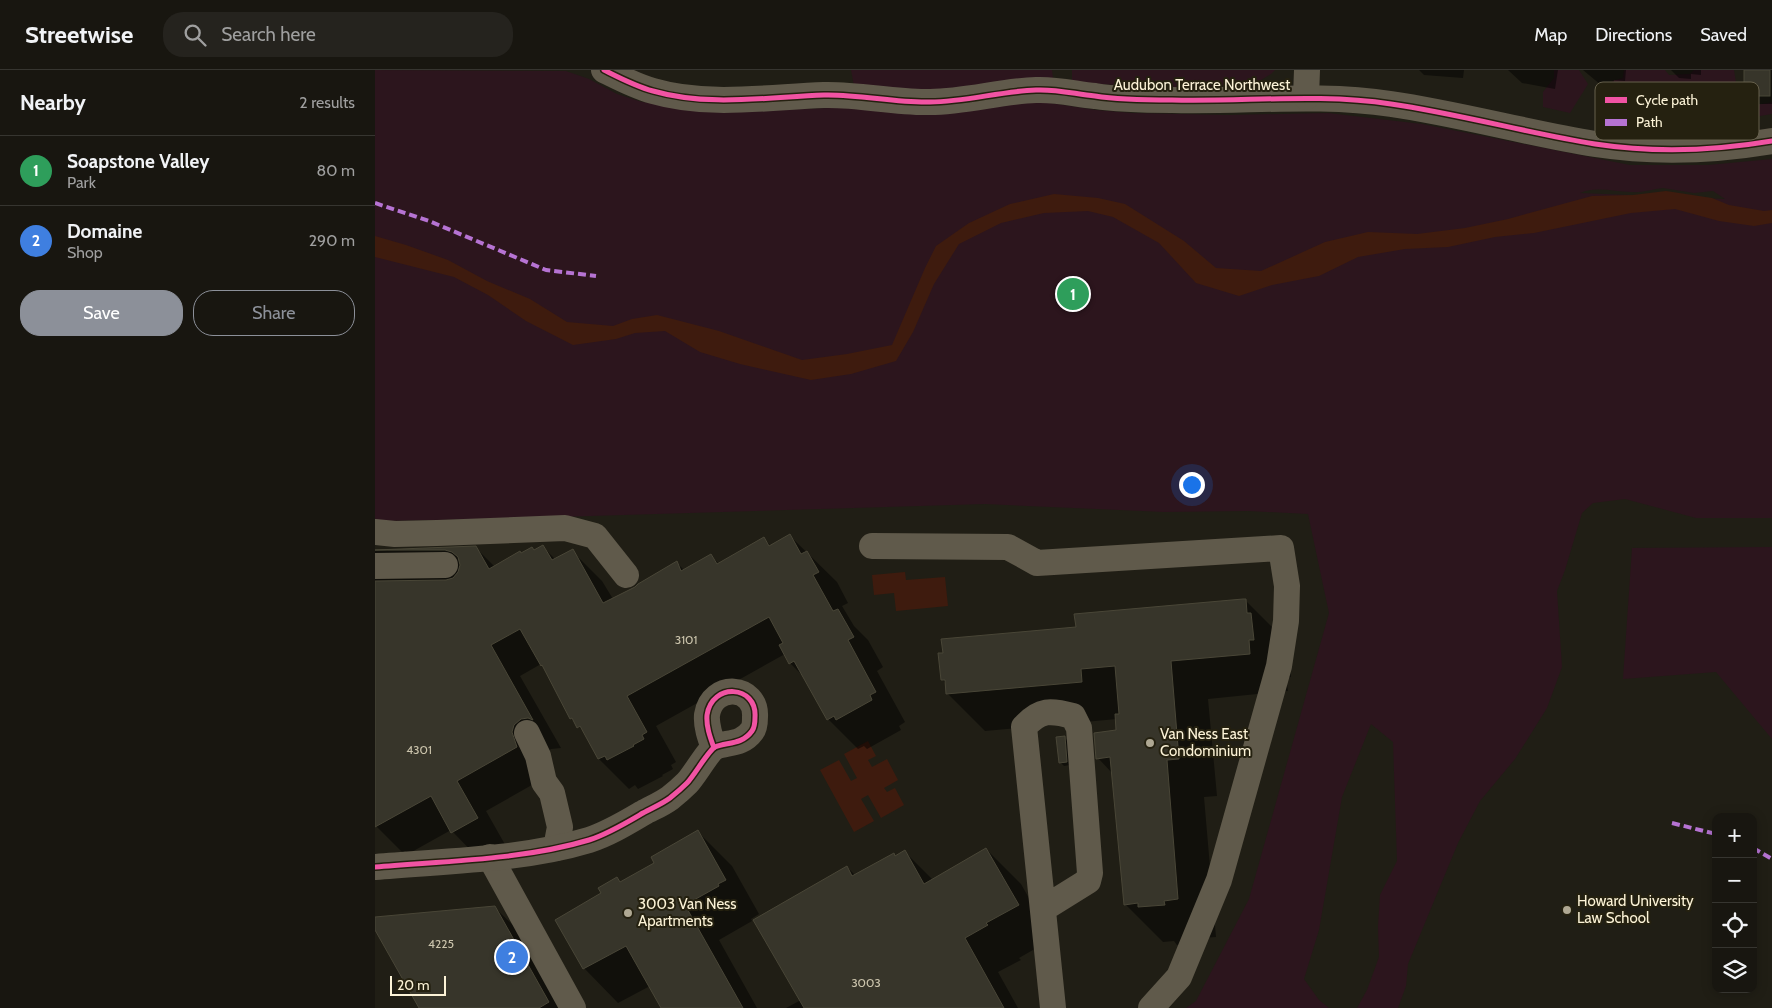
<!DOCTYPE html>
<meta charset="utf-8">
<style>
body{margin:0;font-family:Cabin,sans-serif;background:#25231e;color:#f1f3f6}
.controls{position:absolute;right:15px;bottom:15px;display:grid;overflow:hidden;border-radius:10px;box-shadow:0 2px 12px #0003}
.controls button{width:45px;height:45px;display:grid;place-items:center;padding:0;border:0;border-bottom:1px solid #363530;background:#181610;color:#f1f3f6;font:25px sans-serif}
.scale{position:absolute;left:15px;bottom:12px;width:56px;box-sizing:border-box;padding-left:5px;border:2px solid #fcf3d7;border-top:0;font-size:14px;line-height:18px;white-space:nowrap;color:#fcf3d7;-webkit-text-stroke:4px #252110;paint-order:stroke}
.you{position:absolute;left:816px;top:414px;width:18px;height:18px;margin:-12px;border:4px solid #fff;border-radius:50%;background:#1a73e8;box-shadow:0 0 0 8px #1a73e833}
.badge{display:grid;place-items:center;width:32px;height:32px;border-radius:50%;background:#8c9099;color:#fff;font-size:16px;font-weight:700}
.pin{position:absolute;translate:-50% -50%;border:2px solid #fff;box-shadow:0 1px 5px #0006}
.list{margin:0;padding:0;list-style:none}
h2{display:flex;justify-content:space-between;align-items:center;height:65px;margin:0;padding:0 20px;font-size:21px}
h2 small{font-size:16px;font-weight:400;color:#9f9f9f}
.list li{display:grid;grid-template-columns:32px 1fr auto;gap:15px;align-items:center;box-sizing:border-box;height:70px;padding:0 20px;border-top:1px solid #363530}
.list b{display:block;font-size:19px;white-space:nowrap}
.list p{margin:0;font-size:16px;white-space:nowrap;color:#9f9f9f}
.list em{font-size:16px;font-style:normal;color:#9f9f9f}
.actions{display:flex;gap:10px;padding:15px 20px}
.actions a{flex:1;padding:11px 0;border:1px solid #8c9099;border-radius:20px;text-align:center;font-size:18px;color:#8c9099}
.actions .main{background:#8c9099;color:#fff}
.icon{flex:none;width:28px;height:28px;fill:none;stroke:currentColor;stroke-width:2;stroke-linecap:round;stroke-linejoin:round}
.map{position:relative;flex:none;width:1397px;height:938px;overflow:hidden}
header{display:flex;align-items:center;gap:30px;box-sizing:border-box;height:70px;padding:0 25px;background:#181610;border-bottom:1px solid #363530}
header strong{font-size:24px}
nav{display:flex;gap:28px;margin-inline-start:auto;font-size:18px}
.search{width:350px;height:45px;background:#25231e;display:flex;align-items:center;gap:12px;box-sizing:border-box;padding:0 18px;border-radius:20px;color:#9f9f9f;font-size:19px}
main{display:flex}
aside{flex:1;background:#181610}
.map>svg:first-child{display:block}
</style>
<header>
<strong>Streetwise</strong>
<div class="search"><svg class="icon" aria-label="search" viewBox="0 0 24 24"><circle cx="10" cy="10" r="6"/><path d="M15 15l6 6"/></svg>Search here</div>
<nav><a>Map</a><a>Directions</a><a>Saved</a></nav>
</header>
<main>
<aside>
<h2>Nearby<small>2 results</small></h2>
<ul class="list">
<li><span class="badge" style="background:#2e9e5b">1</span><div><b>Soapstone Valley</b><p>Park</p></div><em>80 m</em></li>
<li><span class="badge" style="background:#3f7fe0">2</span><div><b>Domaine</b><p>Shop</p></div><em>290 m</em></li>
</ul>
<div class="actions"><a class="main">Save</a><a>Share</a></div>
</aside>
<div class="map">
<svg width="1397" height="938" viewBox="0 0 1397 938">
<rect width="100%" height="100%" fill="#201e15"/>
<g fill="#2c151d" fill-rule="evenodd">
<path d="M0,0L191,1L214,9L242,24L267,32L322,39L367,41L662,31L721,40L757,43L852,45L953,43L1047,54L1255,95H1333L1397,89V448H1321L1250,429L1218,433L1207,443L1190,500L1182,521L1187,597L1172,638L1140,689L1105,731L1083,773L1033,894L1031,916L1023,938H982L992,920L1004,887L1003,857L1005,825L1022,791L1018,672L996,654L967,727L944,860L929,909L944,930L954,938H811L821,931L874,829L954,543L933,444L873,441L789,442L610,434L118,449L0,451ZM1288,118L1319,123L1338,121L1350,129L1205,123C1222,116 1239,122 1256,122C1267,123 1278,119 1288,118Z"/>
<polygon points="476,0 677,0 678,8 563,23 479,16"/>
<polygon points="697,0 900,0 896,4 881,13 798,19 697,12"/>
<polygon points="1179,0 1204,0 1213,14 1195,43 1168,37 1168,22 1179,8"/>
<path d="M1249,0H1290L1294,5L1315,4L1319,0H1359L1364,31C1373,36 1388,35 1397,32V44C1359,51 1304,57 1266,53C1253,52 1240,49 1227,47L1224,44L1222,36L1237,11L1248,8Z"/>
<polygon points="1397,477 1397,669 1341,602 1248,609 1257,478"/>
</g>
<g fill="#3e1b0e">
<polygon points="1291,121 1337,128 1354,135 1389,141 1397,140 1397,153 1379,156 1344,151 1300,139 1256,143 1159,163 1120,167 1073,177 1030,179 983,187 944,206 897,215 864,226 821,213 784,173 738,147 713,141 669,143 626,153 584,174 559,214 538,262 521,291 476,304 436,310 365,294 325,282 290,261 260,263 241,269 198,275 151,251 113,225 79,207 0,187 0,166 31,175 73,190 112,211 155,229 192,252 238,256 257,249 282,245 344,261 427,290 472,284 517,275 550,198 561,176 594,153 635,134 679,124 723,128 750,134 809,171 841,198 886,201 950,172 993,162 1042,164 1090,158 1133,149 1217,126 1258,125"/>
<polygon points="530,502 531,510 570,507 573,536 521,541 519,523 499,525 497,505"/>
<polygon points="493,671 501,686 493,690 497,697 512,689 523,710 509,718 512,722 520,718 529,735 506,748 493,725 486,729 499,751 479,762 445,700 464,690 476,711 482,708 469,684"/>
</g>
<g fill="#0007">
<polygon points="1044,0 1089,0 1088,8 1049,5"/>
<polygon points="1133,0 1183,0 1180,19 1147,13"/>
<polygon points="1208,0 1251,0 1250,11 1239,10 1238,16 1226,15"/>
<polygon points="1296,0 1326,0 1326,5 1316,4 1316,9 1304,8"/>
<polygon points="1370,0 1397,0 1397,34 1378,34 1370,25"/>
<polygon points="415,466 462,512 473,533 467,536 479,556 493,570 508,597 502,601 530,652 524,656 526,660 492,679 489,676 483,679 453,649 428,606 415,593 410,584 281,656 301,692 296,695 298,699 287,705 288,706 263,719 260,715 254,719 224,689 211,664 196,648 171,600 166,594 145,606 186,678 176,679 169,685 171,707 111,741 132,778 107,792 76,760 33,784 30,781 28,783 0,755 0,481 101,478 120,497 146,484 160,481 168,477 181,490 197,481 227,511 238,529 261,518 302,493 310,501 336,486 344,494 389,469 396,476"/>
<polygon points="870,530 908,568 914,582 916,607 911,608 913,621 833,629 842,726 829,727 841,867 827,868 827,873 802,875 799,871 788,872 750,834 738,704 723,688 743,661 742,649 610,661 572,623 571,614 567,609 702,558"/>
<polygon points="689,667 693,671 695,695 689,696 685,692"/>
<polygon points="323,762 357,796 384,844 376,849 377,851 344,870 382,938 287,938 275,916 243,933 209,898 227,824 242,808 247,813 281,793"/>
<polygon points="611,779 646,814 677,869 644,888 646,890 623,902 643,938 411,938 426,930 472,797 481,806 530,782 558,810"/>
<polygon points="120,838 140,857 185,938 45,938 0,858 0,848"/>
</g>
<g fill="#37352a" stroke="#494637">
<rect x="1369" y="0" width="26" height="26"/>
<polygon points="415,464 426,484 432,481 444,502 438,505 458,541 463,539 479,567 473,570 501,622 495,625 497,630 461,650 459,646 452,650 419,591 414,594 404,575 408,573 394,547 252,626 272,662 267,665 269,669 258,675 259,676 232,690 230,686 223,689 205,656 202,658 197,648 195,649 167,595 166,596 145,559 116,575 158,650 153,648 146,649 139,655 137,662 142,677 82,711 103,748 76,763 56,726 0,757 0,511 71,510 78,508 83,502 85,495 83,487 77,482 70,480 0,480 101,476 114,499 145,481 146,483 157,477 159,480 168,475 177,490 198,479 228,533 260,517 263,514 302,491 306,501 336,484 342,494 389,467 394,476"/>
<polygon points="868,529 871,529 872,543 876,543 879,570 874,570 875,584 796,591 804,689 792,690 803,829 789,831 790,835 763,837 763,833 749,835 735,687 721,689 719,663 741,660 740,644 744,644 740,596 706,599 707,612 571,624 570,610 566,610 563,583 568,583 566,569 701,557 699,544"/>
<polygon points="690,666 692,692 684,693 681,667"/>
<polygon points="323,760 351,810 343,814 344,816 310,835 368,938 286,938 251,876 208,899 180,850 226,823 223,818 242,807 245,812 279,793 276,787"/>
<polygon points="611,778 644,835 611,853 613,855 590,868 629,938 429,938 378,850 472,796 477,806 519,783 520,786 530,780 549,814"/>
<polygon points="120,836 174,932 164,938 44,938 0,860 0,847"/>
</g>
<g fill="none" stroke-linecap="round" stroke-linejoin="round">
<g stroke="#605a4b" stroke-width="26">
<path d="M229,0C245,8 260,16 278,21C333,37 393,27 449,25C484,24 520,33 555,32C591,32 626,21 661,20C682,19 700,24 720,26C745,30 772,30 797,30C870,32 943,23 1016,34C1085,44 1152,63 1220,74C1279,83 1338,81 1397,71"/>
<polyline points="931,27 932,0"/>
<polyline points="0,462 20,464 62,463 190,458 220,466 251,505"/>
<polyline points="497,476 633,477 662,493 906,478 912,516 911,551 904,596 844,810 804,907 776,938"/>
<polyline points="0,496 70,495"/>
<polyline points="152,663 163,686 169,712 177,723 185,757 181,778"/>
<polyline points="115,787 198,938"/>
<path d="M0,797C69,791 148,790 214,770C233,764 251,753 268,743C277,738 287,734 295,728C300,724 307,718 312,713C319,706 333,681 340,677C352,672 367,675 377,661C380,657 380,651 380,647C382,615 337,612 332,645C331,656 335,667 339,678"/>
<path d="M668,839L713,811L715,803L704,658L698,646C676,640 665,639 649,657L678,938"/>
</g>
<g stroke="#b673d3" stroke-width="4" stroke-dasharray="8 4" stroke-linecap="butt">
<polyline points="0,133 54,151 171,200 221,206"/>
<polyline points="1297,753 1341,764"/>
<polyline points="1378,778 1397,789"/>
</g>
<defs>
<g id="cycleway">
<path d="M229,0C245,8 260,16 278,21C333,37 393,27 449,25C484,24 520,33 555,32C591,32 626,21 661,20C682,19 700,24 720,26C745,30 772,30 797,30C870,32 943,23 1016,34C1085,44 1152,63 1220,74C1279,83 1338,81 1397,71"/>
<path d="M0,797C69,791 148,790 214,770C233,764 251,753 268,743C277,738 287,734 295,728C300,724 307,718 312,713C319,706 333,681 340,677C352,672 367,675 377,661C380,657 380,651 380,647C382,615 337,612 332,645C331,656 335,667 339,678"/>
</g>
</defs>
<use href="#cycleway" stroke="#252110" stroke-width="8"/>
<use href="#cycleway" stroke="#f153a3" stroke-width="5"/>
</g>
<g fill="#afa893" stroke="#252110" stroke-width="2">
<circle cx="775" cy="673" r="5"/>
<circle cx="1192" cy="840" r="5"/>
<circle cx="253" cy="843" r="5"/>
</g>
<g text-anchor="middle" stroke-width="4" stroke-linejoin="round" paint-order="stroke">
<g font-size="12" fill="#cbc4ac">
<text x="311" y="574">3101</text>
<text x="44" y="684">4301</text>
<text x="66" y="878">4225</text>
<text x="491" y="917">3003</text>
</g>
<g font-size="15" fill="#fcf3d7" stroke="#252110">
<text x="827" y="20">Audubon Terrace Northwest</text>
</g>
<g font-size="15" fill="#fcf3d7" stroke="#252110" text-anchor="start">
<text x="785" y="669">Van Ness East<tspan x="785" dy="17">Condominium</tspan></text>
<text x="1202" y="836">Howard University<tspan x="1202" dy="17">Law School</tspan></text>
<text x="263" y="839">3003 Van Ness<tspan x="263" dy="17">Apartments</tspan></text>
</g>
</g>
<rect x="1220" y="12" width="164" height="58" rx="8" fill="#252110" stroke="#66604c" stroke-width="1"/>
<rect x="1230" y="27" width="22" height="6" fill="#f153a3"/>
<rect x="1230" y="49" width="22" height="7" fill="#b673d3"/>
<g font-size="14" fill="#fcf3d7">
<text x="1261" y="35">Cycle path</text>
<text x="1261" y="57">Path</text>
</g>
</svg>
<div class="controls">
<button>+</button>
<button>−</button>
<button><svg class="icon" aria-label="locate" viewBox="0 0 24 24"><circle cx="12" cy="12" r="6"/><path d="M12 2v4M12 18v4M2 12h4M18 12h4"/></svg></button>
<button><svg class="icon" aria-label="layers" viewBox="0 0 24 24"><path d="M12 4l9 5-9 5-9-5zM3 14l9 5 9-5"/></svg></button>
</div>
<div class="scale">20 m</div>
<div class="you"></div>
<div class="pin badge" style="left:698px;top:224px;background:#2e9e5b">1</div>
<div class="pin badge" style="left:137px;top:887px;background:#3f7fe0">2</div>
</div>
</main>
